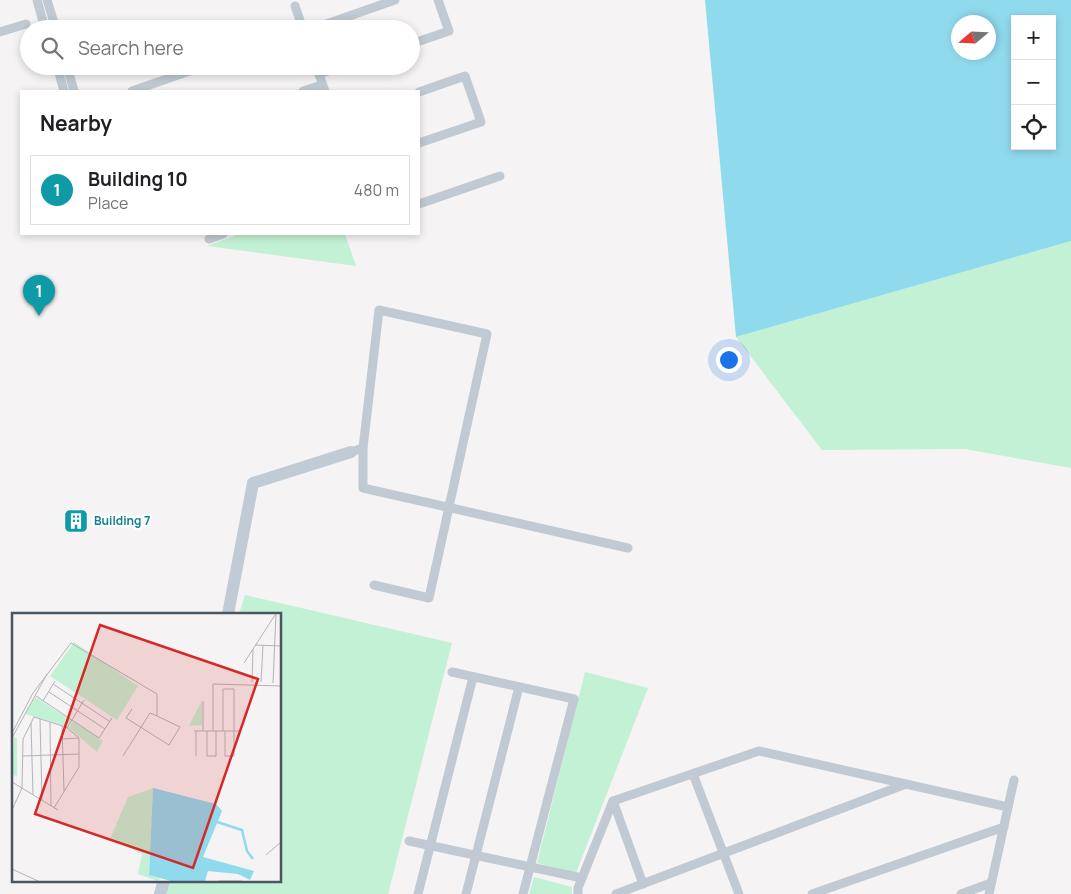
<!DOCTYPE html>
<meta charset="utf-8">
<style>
body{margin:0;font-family:Manrope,sans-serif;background:#f2f2f2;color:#202124}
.controls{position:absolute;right:15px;top:15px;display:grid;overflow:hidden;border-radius:0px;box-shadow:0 2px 8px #0003}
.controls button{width:45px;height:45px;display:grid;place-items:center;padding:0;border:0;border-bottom:1px solid #e0e0e0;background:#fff;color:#202124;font:25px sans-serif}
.compass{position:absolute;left:951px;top:15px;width:45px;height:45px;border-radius:50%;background:#fff;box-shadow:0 2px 8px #0003;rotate:251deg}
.you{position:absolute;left:728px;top:359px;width:18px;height:18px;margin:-12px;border:4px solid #fff;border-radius:50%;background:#1a73e8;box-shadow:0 0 0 8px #1a73e833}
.badge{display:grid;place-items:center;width:32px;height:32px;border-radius:50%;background:#b45309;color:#fff;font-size:16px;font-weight:700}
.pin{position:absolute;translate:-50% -41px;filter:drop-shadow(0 1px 2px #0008)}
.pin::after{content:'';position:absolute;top:26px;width:18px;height:15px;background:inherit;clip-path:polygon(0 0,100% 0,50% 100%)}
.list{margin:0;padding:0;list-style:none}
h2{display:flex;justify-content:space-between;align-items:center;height:65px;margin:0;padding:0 20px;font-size:21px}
h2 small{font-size:16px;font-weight:400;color:#757577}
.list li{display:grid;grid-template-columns:32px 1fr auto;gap:15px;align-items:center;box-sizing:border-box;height:70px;margin:0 10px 10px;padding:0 10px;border:1px solid #e0e0e0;border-radius:0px}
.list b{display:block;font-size:19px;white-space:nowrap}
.list p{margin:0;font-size:16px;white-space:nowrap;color:#757577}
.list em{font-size:16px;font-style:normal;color:#757577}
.icon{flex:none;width:28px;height:28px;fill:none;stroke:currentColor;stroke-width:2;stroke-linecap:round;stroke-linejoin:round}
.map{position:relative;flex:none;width:1071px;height:894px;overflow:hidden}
.search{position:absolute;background:#fff;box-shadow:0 2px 8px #0003;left:20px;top:20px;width:400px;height:55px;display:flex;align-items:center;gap:12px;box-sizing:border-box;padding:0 18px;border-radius:28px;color:#757577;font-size:19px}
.panel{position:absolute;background:#fff;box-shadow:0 2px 8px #0003;left:20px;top:90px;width:400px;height:145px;border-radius:0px}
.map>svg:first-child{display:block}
</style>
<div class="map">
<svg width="1071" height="894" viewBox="0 0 1071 894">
<rect width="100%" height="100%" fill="#f5f3f3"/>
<g fill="#c3f1d5">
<polygon points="239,234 345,234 356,266 207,246"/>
<polygon points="1071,241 1071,468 965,449 822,450 736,337"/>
<polygon points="245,595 452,643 388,894 164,894 168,880 280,880 280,614 239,614"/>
<polygon points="585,672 648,688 576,873 537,863"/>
<polygon points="534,877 572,887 572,894 529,894"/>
</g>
<path fill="#90daee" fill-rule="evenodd" d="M705,0H1071V241L736,337ZM1015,19H1052V146H1015ZM958,22H988V52H958Z"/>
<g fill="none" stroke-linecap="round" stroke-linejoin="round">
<g stroke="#c1cad2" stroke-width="9">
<polyline points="37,0 45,29"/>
<polyline points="47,0 56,29"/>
<polyline points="295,6 303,29"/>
<polyline points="312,29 395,0"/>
<polyline points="0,32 26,24"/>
<polyline points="411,44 449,31 438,0"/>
<polyline points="57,66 64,91"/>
<polyline points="67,66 74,91"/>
<polyline points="316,66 325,91"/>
<polyline points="319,74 343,66"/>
<polyline points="132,91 204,66"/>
<polyline points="303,91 322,85"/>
<polyline points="419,92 465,76 481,122 419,143"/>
<polyline points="419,204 500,176"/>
<polyline points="209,239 223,234"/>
<polyline points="363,448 363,488 628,548"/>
<polyline points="351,452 363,448 379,310 487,334 429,598 374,585"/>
<polyline points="452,672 574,699 523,894"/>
<polyline points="693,774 739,894"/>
<polyline points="613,801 643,884"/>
<polyline points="409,841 582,878"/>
<polyline points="418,894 473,677"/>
<polyline points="466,894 519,687"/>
<polyline points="578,894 578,888 613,801 759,751 1008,807"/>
<polyline points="616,894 906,784"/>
<polyline points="812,894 1004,827"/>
<polyline points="961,894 991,883"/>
<polyline points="989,894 1014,780"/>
</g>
<g stroke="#c1cbd6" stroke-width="12">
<polyline points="228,614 253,483 351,452"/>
<polyline points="160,894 164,880"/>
</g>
</g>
<defs>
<symbol id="building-square" viewBox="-11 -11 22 22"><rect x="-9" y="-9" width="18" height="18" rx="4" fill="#0f9aa8" stroke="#fff"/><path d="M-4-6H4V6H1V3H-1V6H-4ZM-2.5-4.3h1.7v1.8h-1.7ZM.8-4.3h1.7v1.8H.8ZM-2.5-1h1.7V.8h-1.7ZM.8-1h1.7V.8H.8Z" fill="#fff"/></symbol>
</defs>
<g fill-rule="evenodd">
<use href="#building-square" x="62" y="507" width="28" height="28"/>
</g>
<g text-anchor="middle" stroke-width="4.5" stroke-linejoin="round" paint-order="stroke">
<g font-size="12" font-weight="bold" fill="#0d838f" stroke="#fff" text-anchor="start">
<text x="94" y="525">Building 7</text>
</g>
</g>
<g transform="translate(12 613)">
<rect width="269" height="269" fill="#f5f3f3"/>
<path d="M62,29L126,73L105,107L38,63ZM23,84L59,107L54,113L13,101ZM190,87V112L177,113ZM61,108L91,128L85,139L57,115ZM2,124L5,125V164L0,161ZM141,175L137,262L148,265L146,268L126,261L130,241L98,226L116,184Z" fill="#c3f1d5"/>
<path d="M141,175L204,191L210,198L191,244L242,258L238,267L226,261L196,258L193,268H159L137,262Z" fill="#90daee"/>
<path fill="none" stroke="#90daee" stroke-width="2.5" d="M205,209L230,217L235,238L241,246"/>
<path fill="none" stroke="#b1b4b9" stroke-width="1" d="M243,32L269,33M232,50L263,2M240,69L241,36M249,69L251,32M261,70L264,1M41,71L97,108M37,79L93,116M24,83L87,125L100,105M31,88L43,68M191,88V118M28,106L30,187M38,109L39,193M19,110L21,182M50,113L52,178M55,115L72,87M182,118H227M184,118V143M195,118V143H204V118M201,118V71L269,73M211,118V76H222V143H213V118M0,120L21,80L59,30L145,81V103L168,114L157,132L114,105L120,96M0,125L35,61M51,126L67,125M11,143L67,141M111,143L138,100L145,103M0,169L46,197M0,197L10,175L11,126L22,104L54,114L67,125V154L42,195M254,242L269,229M0,256L26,268M207,268H230"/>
<path fill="#d62828" fill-opacity="0.15" stroke="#d62828" stroke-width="2.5" d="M88,12L246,66L181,255L23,201Z"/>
<rect width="269" height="269" fill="none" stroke="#4a5661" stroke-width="2.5"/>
</g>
</svg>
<div class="controls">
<button>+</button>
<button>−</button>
<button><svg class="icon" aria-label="locate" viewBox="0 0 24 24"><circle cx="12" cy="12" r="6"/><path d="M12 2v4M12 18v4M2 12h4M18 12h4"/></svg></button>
</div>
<svg class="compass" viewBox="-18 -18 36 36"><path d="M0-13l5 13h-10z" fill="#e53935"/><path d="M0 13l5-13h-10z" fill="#757577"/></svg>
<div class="you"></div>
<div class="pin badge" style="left:39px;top:316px;background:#0f9aa8">1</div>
<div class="search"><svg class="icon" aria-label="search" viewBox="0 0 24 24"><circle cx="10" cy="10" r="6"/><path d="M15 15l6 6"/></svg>Search here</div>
<section class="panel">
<h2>Nearby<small></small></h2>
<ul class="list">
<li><span class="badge" style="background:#0f9aa8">1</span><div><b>Building 10</b><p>Place</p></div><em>480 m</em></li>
</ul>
</section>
</div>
